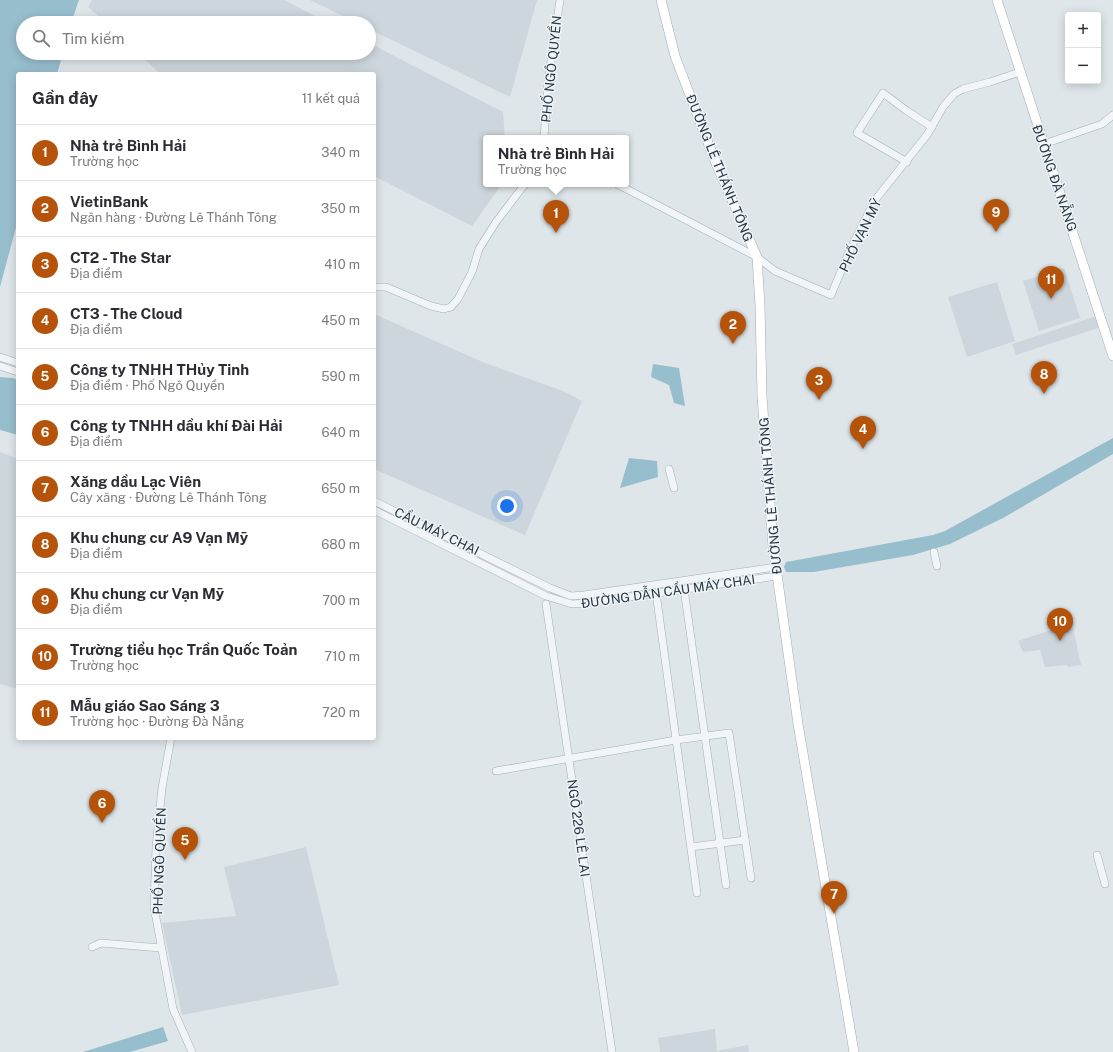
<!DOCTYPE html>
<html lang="vi">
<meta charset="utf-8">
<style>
body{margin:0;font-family:"Public Sans",sans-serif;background:#f7f7f7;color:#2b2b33}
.controls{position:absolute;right:12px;top:12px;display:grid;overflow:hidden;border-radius:4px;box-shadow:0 2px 10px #0003}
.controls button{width:36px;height:36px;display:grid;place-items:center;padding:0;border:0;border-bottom:1px solid #e1e1e2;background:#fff;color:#2b2b33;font:20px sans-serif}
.you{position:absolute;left:507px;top:506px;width:14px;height:14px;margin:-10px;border:3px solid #fff;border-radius:50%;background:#1a73e8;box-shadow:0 0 0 6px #1a73e833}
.badge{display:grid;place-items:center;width:26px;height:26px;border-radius:50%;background:#b45309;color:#fff;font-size:13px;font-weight:700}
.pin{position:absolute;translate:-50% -33px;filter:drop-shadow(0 1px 2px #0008)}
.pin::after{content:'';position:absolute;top:21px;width:14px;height:12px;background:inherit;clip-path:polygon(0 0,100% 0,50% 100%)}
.popup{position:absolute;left:483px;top:135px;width:146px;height:52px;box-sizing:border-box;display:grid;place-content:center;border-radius:4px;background:#fff;filter:drop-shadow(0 1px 3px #0005);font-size:13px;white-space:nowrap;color:#7c7c81}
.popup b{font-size:15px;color:#2b2b33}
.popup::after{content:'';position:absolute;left:50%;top:100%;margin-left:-8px;border:8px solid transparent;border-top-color:#fff}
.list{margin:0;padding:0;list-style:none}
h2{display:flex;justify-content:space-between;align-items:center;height:52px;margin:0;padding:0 16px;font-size:17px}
h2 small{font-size:13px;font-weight:400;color:#7c7c81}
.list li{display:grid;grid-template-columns:26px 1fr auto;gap:12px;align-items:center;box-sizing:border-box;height:56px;padding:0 16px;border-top:1px solid #e1e1e2}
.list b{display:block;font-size:15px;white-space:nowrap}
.list p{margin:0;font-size:13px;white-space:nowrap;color:#7c7c81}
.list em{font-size:13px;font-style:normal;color:#7c7c81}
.icon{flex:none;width:22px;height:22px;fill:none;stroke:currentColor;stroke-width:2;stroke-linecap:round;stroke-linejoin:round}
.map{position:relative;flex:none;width:1113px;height:1052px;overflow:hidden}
.search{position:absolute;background:#fff;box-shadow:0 2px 10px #0003;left:16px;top:16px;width:360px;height:44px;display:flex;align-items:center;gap:10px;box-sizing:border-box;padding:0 14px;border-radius:22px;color:#7c7c81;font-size:15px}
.panel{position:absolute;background:#fff;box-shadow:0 2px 10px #0003;left:16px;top:72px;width:360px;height:668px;border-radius:4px}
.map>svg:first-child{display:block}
</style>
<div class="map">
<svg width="1113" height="1052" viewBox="0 0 1113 1052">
<rect width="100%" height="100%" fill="#dfe6ea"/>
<g fill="#cdd6dc">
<polygon points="92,0 284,0 329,23 106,23 88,7"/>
<polygon points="310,0 537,0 510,97 369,29 369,23 357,23"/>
<polygon points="369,43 503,112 505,138 486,138 486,184 502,184 472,226 374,176 374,74 163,74 158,72 138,53 369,53"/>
<polygon points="1064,268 1080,318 1039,331 1023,281"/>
<polygon points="997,282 1015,341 967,357 948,297"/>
<polygon points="374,314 485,363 563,391 582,401 525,535 374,469"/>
<polygon points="1097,316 1101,327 1016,355 1012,344"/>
<polygon points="0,452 18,459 18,689 0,684"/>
<polygon points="1072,623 1081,665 1068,667 1067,665 1045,667 1040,650 1023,652 1018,641"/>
<polygon points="306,847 339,985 182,1015 162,923 236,916 224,867"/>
<polygon points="715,1029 717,1051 748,1045 749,1052 660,1052 658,1038"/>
</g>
<g fill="#97becd">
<polygon points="0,0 79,0 71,23 23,23 23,53 63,53 57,74 18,74 18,220 0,287"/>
<polygon points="653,364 679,368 685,406 674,403 669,385 651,377"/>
<polygon points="0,377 13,378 18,380 18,435 0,430"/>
<polygon points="1113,438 1113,454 1003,518 950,544 913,555 814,572 786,572 784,567 786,562 792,561 933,535 945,531"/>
<polygon points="629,458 657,461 658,477 620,488"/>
<polygon points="163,1027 168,1041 130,1052 83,1052"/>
</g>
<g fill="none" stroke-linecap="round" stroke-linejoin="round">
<defs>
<g id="minor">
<polyline points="544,138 548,81 560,0"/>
<polyline points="1044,144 1102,124 1113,115"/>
<polyline points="907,162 857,133 883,93 907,111 932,127"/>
<polyline points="617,184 757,257 775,271 831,295 850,250 875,200 927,135 943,107 954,94 963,89 990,82 1020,72"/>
<polyline points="374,287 386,287 431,306 444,309 451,307 458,299 472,272 479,249 496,222 525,184"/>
<polyline points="0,357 18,363"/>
<polyline points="0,366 18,372"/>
<polyline points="669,469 674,488"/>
<polyline points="374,501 550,588 571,596 584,595 776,567"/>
<polyline points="374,510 546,596 572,604 587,603 777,576"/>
<polyline points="934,552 937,566"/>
<polyline points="685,596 726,885"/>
<polyline points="657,600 697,893"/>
<polyline points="546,604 612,1052"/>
<polyline points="171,738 162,788 156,847 154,907 173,1009 192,1052"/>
<polyline points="496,771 676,740 729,733 751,878"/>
<polyline points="691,847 745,840"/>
<polyline points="1097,855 1105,884"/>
<polyline points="92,947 101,943 161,948"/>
</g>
<g id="major">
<polyline points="661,0 675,56 715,161 757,257 760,306 762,396 773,546 798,724 854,1052"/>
<polyline points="997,0 1113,356"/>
</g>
</defs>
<use href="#minor" stroke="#a4aeb4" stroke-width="8"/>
<use href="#major" stroke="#9dadb6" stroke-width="10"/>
<use href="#minor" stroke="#f2f5f8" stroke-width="7"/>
<use href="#major" stroke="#fff" stroke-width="9"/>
</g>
<g text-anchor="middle" stroke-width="3" stroke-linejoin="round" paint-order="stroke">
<g font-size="13" fill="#263742" stroke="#eff4f7">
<text transform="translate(551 69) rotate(-84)" y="5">PHỐ NGÔ QUYỀN</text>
<text transform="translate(720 168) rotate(68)" y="5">ĐƯỜNG LÊ THÁNH TÔNG</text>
<text transform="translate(1055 178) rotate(71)" y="5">ĐƯỜNG ĐÀ NẴNG</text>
<text transform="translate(860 235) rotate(-64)" y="5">PHỐ VẠN MỸ</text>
<text transform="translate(770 496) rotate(-95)" y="5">ĐƯỜNG LÊ THÁNH TÔNG</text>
<text transform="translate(437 531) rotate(26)" y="5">CẦU MÁY CHAI</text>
<text transform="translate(668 591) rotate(-8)" y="5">ĐƯỜNG DẪN CẦU MÁY CHAI</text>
<text transform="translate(579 828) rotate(82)" y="5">NGÕ 226 LÊ LAI</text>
<text transform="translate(159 861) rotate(-88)" y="5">PHỐ NGÔ QUYỀN</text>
</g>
</g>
</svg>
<div class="controls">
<button>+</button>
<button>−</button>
</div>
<div class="you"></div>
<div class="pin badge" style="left:556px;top:233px">1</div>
<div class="popup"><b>Nhà trẻ Bình Hải</b>Trường học</div>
<div class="pin badge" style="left:733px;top:344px">2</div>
<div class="pin badge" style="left:819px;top:400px">3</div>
<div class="pin badge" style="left:863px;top:449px">4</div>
<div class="pin badge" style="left:185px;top:860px">5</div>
<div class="pin badge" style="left:102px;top:823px">6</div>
<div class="pin badge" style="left:834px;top:914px">7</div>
<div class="pin badge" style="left:1044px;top:394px">8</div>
<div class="pin badge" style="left:996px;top:232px">9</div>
<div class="pin badge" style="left:1060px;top:641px">10</div>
<div class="pin badge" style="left:1051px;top:299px">11</div>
<div class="search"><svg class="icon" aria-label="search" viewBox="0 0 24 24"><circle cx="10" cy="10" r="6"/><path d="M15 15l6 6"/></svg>Tìm kiếm</div>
<section class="panel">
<h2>Gần đây<small>11 kết quả</small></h2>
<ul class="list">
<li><span class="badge">1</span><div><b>Nhà trẻ Bình Hải</b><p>Trường học</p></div><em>340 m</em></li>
<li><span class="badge">2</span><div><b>VietinBank</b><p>Ngân hàng · Đường Lê Thánh Tông</p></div><em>350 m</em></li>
<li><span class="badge">3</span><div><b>CT2 - The Star</b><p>Địa điểm</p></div><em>410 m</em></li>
<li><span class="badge">4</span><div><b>CT3 - The Cloud</b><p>Địa điểm</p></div><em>450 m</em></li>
<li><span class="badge">5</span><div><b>Công ty TNHH THủy Tinh</b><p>Địa điểm · Phố Ngô Quyền</p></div><em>590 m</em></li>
<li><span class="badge">6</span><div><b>Công ty TNHH dầu khí Đài Hải</b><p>Địa điểm</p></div><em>640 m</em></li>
<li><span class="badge">7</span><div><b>Xăng dầu Lạc Viên</b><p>Cây xăng · Đường Lê Thánh Tông</p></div><em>650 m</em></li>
<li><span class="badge">8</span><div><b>Khu chung cư A9 Vạn Mỹ</b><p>Địa điểm</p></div><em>680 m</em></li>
<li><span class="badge">9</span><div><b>Khu chung cư Vạn Mỹ</b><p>Địa điểm</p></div><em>700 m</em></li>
<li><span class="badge">10</span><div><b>Trường tiểu học Trần Quốc Toản</b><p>Trường học</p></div><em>710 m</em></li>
<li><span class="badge">11</span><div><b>Mẫu giáo Sao Sáng 3</b><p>Trường học · Đường Đà Nẵng</p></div><em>720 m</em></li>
</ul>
</section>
</div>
